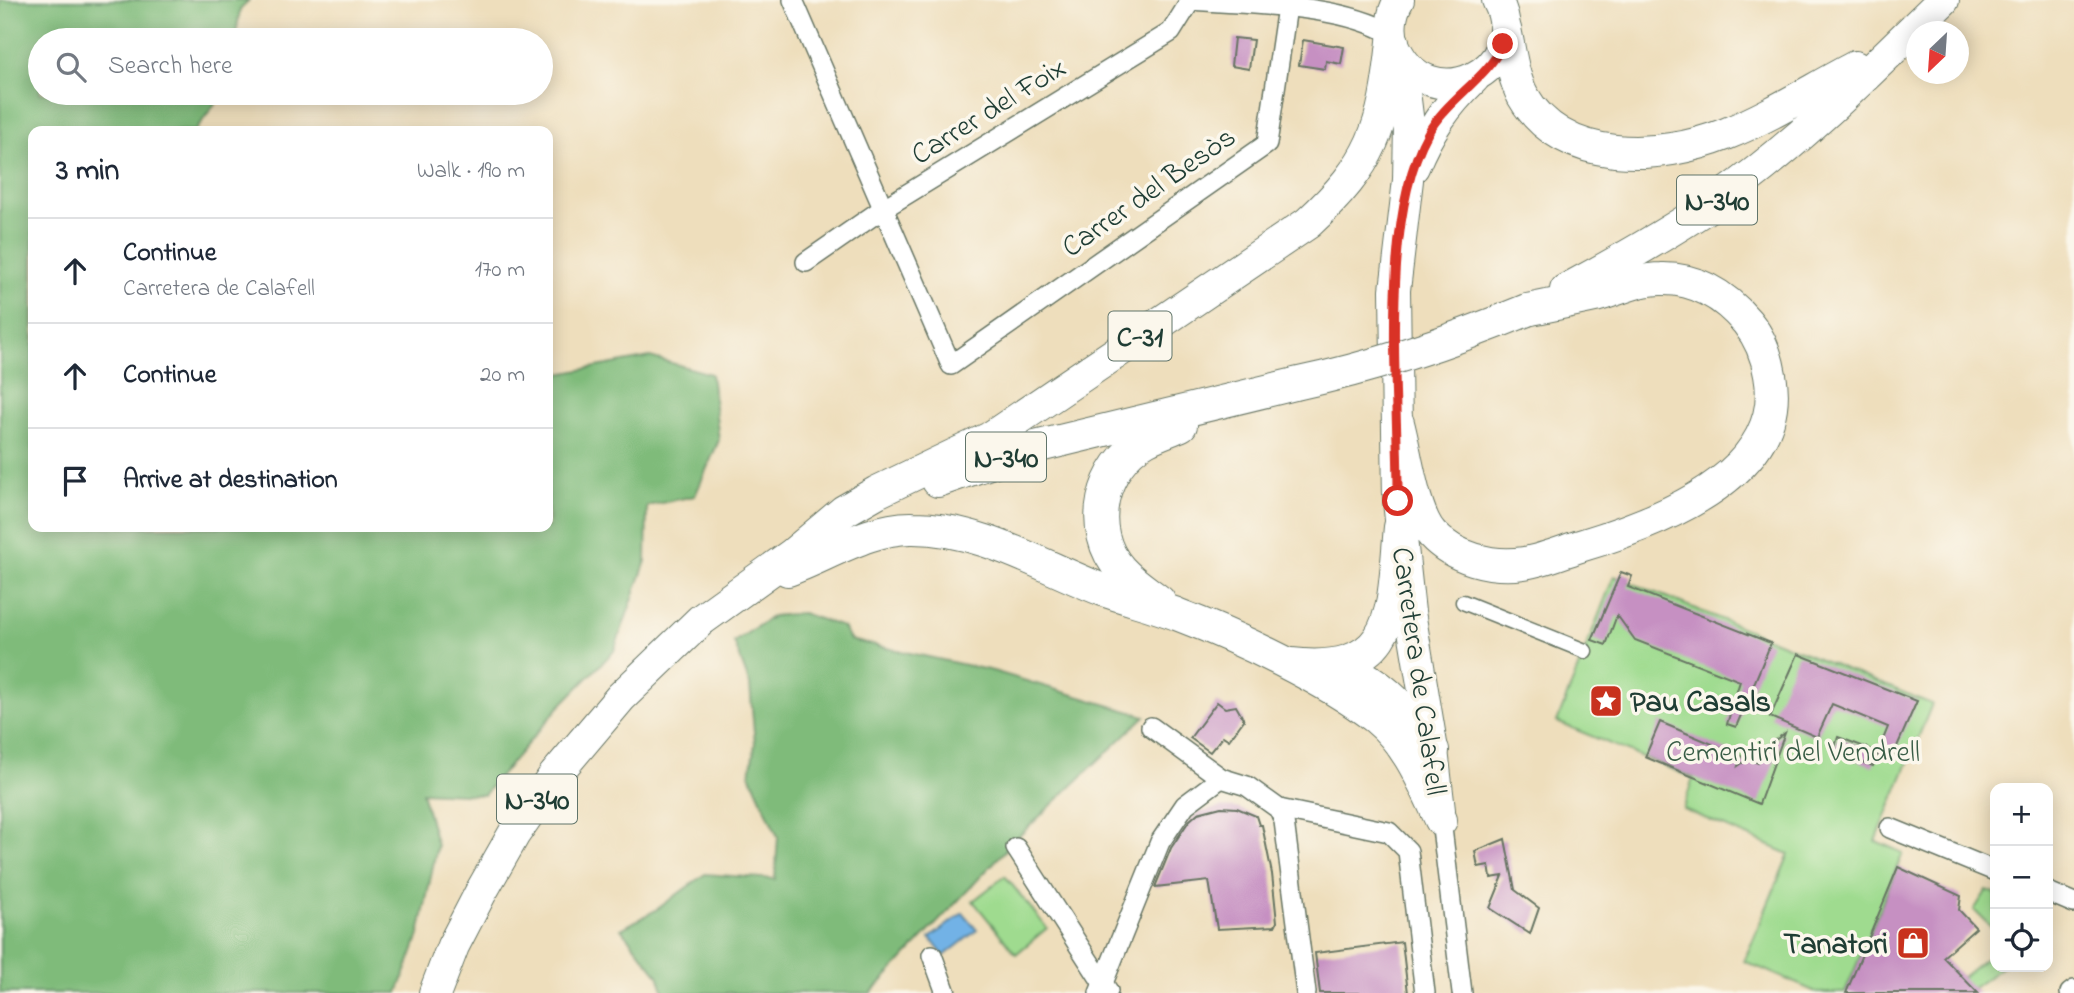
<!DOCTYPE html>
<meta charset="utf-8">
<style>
body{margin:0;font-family:"Indie Flower",sans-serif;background:#f6f6f7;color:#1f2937}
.controls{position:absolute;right:21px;bottom:21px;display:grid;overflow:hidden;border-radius:14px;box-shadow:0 4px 18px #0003}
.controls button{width:63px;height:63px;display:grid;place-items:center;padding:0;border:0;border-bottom:2px solid #e0e1e3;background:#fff;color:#1f2937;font:35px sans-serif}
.compass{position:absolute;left:1906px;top:21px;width:63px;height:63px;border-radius:50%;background:#fff;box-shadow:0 4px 18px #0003;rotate:205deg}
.stop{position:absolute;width:21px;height:21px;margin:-16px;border:5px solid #d93025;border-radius:50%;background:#fff}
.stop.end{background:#d93025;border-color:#fff;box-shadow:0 2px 7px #0008}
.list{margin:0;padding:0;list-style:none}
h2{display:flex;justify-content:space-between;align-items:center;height:91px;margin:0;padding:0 28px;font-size:30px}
h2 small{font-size:23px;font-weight:400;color:#747a83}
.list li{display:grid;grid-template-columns:46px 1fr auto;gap:21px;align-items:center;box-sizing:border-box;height:105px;padding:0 28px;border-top:2px solid #e0e1e3}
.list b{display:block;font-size:26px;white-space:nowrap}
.list p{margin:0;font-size:23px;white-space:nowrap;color:#747a83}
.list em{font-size:23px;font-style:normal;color:#747a83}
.icon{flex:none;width:38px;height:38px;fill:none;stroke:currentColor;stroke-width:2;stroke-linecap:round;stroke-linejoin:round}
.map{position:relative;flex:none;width:2074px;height:993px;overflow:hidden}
.search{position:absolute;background:#fff;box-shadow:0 4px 18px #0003;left:28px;top:28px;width:525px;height:77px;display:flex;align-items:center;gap:18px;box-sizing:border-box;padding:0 24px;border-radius:38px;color:#747a83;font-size:26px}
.panel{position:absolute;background:#fff;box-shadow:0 4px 18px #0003;left:28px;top:126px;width:525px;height:406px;border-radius:14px}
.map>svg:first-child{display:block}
</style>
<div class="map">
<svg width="2074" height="993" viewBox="0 0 2074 993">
<rect width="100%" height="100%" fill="#fbf7ec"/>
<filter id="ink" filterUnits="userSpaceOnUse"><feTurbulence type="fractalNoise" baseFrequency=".0143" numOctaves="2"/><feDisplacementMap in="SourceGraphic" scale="14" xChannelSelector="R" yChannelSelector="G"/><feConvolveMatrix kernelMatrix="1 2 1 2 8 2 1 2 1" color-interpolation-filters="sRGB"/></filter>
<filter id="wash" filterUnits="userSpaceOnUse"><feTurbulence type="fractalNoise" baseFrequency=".00686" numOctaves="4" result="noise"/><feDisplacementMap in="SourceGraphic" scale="28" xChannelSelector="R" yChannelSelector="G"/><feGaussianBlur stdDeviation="1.57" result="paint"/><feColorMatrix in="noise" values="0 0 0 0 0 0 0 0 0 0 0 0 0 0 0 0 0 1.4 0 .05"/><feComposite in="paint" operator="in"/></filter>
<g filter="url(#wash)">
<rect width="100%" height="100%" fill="#eedebc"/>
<g fill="#9fdb8f" stroke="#5f8c62" stroke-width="2">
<polygon points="1614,576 1932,704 1876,841 1903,853 1845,993 1818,993 1744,961 1789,854 1683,809 1693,778 1557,722"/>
<polygon points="1005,876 1047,928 1016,954 973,901"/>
<polygon points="1987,890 1995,893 1995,931 1974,910"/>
<polygon points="1995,951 1995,967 2002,967 1966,993 1942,993"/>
</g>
<g fill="#7fbb7a" stroke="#4f7c57" stroke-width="2">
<polygon points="0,0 249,0 240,10 235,40 40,40 40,93 223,93 195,131 33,131 33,527 548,527 548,376 650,357 711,374 719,440 695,496 647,506 646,561 614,651 558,708 484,795 422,792 437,846 419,935 398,993 0,993"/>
<polygon points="802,613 843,627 850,640 993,671 1145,716 1018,837 871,993 664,993 658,975 621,929 656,910 705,874 775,879 778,837 750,774 755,744 750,685 734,642 773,616"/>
</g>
<polygon fill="#72b2e6" stroke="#48788d" stroke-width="2" points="963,913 977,930 944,956 930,938"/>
<g id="blocks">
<g fill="#c690c2">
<polygon points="1234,38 1253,40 1249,69 1231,66"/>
<polygon points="1303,40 1344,47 1341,64 1326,61 1325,69 1299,65"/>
<polygon points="1621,572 1632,576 1628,587 1771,643 1736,727 1727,724 1740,681 1635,640 1617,615 1606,645 1592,640"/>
<polygon points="1798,654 1917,701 1892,758 1878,752 1888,727 1832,704 1817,737 1770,717"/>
<polygon points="1217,702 1225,708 1236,706 1244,720 1229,740 1223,736 1210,752 1190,738"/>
<polygon points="1660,722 1741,756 1738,766 1748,759 1758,763 1764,748 1785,733 1759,804 1645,757"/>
<polygon points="1838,737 1878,752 1873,766 1833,753"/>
<polygon points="1221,807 1237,808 1256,816 1259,825 1262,825 1272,874 1277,922 1275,926 1217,929 1209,881 1155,887 1171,848 1189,821 1198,813"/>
<polygon points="1505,839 1515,890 1539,908 1530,934 1490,908 1503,876 1491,878 1489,865 1478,867 1475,851"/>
<polygon points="1898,867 1961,896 1959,910 1976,928 1943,957 1978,993 1846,993"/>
<polygon points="1402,942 1408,993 1320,993 1315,953"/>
</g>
</g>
</g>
<g filter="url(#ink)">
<use href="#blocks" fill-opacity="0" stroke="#677564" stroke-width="2"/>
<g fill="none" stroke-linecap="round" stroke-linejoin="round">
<defs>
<polyline id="pedestrian" points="1463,602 1585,651"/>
<g id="minor">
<polyline points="793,0 951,365 1267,144 1288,0"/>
<path d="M1190,0C1250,5 1339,3 1392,34"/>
<polyline points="806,262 881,210 1171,32 1191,0"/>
<polyline points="1151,727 1221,778 1247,786 1279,809 1284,821 1306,993"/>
<polyline points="1279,809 1389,832 1408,851 1425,993"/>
<polyline points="1441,820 1462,993"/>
<polyline points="1890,828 1995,871"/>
<polyline points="1016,848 1108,991"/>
<polyline points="2048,892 2074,903"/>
<polyline points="932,955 946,993"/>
<polyline points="1099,993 1160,842 1185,805 1221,778"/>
<polyline points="2070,993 2074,990"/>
</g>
<g id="primary">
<path d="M1399,0C1391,13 1389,32 1395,46C1428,122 1534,70 1497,0"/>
<polyline points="1401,59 1409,124 1408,180 1395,290 1398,501 1410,612 1433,750 1440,810"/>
<path d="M1414,167C1429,131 1446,106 1474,79"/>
</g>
<g id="trunk">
<path d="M1505,29C1510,51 1512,75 1523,96C1563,166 1661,160 1726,134C1771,116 1813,89 1855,67"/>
<path d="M1566,290C1620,261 1671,232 1721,198C1802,141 1873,68 1943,0"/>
<path d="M1398,423C1406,452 1413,513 1432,534C1454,558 1492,568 1524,563C1543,560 1562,552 1580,546C1654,524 1789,475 1770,375C1767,356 1760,338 1747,322C1725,296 1697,278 1661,279C1638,279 1617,290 1595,296C1573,301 1550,305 1527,310"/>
<polyline points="938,481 1035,447 1295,384"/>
<path d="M788,570C827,556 870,527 913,528C981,528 1041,566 1103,590C1128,599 1154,605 1179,615C1237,637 1328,680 1376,718C1409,745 1423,782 1441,820"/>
<path d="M1159,601C1146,591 1132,582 1121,570C1085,530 1101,465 1146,440C1157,434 1170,430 1181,425"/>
<path d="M1291,664C1400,676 1392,608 1400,527"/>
<path d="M1339,665C1382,681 1410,712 1433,750"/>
<path d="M435,993L453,946L481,892L514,834L555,775L621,697L701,620L793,554L844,511L877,492L990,438L1308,223C1373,163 1384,129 1393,42"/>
</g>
</defs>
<use href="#pedestrian" stroke="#677564" stroke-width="17"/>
<use href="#minor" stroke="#677564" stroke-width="22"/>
<use href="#primary" stroke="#677564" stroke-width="32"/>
<use href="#trunk" stroke="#677564" stroke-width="34"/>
<use href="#pedestrian" stroke="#fff" stroke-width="14"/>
<use href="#minor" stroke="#fff" stroke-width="19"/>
<use href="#primary" stroke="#fff" stroke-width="30"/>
<use href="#trunk" stroke="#fff" stroke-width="32"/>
<defs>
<path id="trunk-bridge" d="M1295,384C1375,367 1452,341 1527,310"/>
</defs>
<use href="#trunk-bridge" stroke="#677564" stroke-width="34" stroke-linecap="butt"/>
<use href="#trunk-bridge" stroke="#fff" stroke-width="32"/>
</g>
</g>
<g fill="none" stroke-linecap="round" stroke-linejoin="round" filter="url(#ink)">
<path stroke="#d93025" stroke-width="9" d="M1398,501C1399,397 1378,223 1428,133C1448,98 1487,79 1503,44"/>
</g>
<defs>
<symbol id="sight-square" viewBox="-11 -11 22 22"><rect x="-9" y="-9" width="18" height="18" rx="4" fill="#c8321e" stroke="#fbf7ec"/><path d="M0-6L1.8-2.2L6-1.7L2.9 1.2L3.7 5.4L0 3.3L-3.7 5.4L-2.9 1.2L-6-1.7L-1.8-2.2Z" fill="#fff"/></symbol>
<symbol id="shop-square" viewBox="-11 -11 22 22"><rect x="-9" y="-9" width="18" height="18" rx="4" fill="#c8321e" stroke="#fbf7ec"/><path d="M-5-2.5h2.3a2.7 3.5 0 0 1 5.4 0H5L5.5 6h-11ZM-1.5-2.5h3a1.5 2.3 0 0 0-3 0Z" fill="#fff"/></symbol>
</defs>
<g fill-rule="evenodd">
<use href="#sight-square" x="1587" y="682" width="38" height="38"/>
<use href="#shop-square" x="1894" y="924" width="38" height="38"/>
</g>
<g text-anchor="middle" stroke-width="7" stroke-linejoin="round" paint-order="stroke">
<g fill="#fbf7ec" stroke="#61756b" stroke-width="2">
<rect x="1677" y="175.5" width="80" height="49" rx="5"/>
<rect x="1108.5" y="311.5" width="63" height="49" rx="5"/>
<rect x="966" y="432.5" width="80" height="49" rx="5"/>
<rect x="497" y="774.5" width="80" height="49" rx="5"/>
</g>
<g font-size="28" font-weight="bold" fill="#1f3d34">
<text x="1717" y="210">N-340</text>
<text x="1140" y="346">C-31</text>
<text x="1006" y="467">N-340</text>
<text x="537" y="809">N-340</text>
</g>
<g font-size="30" fill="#1f3d34" stroke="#fbf7ec">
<text transform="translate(988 110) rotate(-32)" y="10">Carrer del Foix</text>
<text transform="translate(1148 191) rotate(-35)" y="10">Carrer del Besòs</text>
<text transform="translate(1420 671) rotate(82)" y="10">Carretera de Calafell</text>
</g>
<g font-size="30" font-weight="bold" fill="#1f3d34" stroke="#fbf7ec" text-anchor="start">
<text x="1630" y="711">Pau Casals</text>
<text x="1888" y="953" text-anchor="end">Tanatori</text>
</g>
<g font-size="30" fill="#395d46" stroke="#fbf7ec">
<text x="1793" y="761">Cementiri del Vendrell</text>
</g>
</g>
</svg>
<div class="controls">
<button>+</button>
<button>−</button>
<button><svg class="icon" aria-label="locate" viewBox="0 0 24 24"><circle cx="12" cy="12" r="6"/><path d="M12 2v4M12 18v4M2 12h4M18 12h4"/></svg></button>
</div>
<svg class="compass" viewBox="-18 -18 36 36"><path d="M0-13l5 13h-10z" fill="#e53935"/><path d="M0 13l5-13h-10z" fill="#747a83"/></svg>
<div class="stop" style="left:1398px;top:501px"></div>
<div class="stop end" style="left:1503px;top:44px"></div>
<div class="search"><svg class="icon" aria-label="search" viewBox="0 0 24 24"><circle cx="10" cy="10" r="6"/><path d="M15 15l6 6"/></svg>Search here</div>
<section class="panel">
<h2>3 min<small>Walk · 190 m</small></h2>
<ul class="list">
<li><svg class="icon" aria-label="ahead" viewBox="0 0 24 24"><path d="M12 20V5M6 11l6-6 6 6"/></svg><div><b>Continue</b><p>Carretera de Calafell</p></div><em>170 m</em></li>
<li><svg class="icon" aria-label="ahead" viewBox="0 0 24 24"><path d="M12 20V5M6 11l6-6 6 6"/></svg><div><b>Continue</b></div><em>20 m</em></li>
<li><svg class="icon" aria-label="arrive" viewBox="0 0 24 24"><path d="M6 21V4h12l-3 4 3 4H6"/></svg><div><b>Arrive at destination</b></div></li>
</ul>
</section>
</div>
